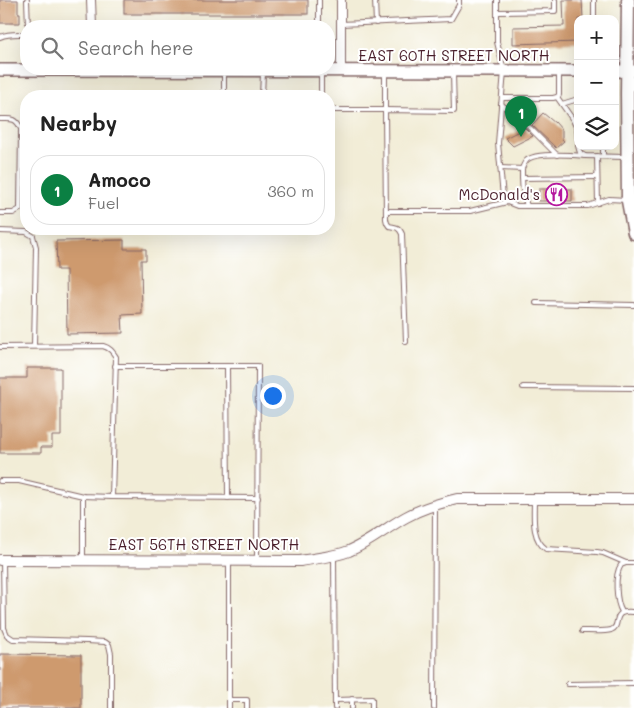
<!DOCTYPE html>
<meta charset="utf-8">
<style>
body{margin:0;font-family:Mali,sans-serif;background:#f2f2f2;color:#222}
.controls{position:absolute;right:15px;top:15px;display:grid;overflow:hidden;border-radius:10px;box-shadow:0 5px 20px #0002}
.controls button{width:45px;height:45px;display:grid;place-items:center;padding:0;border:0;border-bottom:1px solid #e0e0e0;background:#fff;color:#222;font:25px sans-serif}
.you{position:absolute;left:272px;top:395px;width:18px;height:18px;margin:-12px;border:4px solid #fff;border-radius:50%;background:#1a73e8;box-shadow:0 0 0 8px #1a73e833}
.badge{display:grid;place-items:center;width:32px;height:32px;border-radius:50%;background:#0b8043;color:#fff;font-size:16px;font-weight:700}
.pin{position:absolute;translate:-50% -41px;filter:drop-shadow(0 1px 2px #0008)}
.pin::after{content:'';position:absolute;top:26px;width:18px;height:15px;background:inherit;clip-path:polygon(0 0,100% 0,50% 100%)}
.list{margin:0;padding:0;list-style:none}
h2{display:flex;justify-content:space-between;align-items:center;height:65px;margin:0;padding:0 20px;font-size:21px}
h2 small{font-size:16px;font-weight:400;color:#767676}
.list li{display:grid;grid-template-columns:32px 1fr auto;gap:15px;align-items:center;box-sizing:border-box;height:70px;margin:0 10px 10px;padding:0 10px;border:1px solid #e0e0e0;border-radius:20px}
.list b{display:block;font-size:19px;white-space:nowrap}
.list p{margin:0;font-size:16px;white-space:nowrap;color:#767676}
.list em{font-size:16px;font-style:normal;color:#767676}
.icon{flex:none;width:28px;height:28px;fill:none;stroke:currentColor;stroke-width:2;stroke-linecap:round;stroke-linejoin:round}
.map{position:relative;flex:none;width:634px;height:708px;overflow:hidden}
.search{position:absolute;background:#fff;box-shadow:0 5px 20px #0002;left:20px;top:20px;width:315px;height:55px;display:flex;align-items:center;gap:12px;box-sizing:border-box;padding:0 18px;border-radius:20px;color:#767676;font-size:19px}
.panel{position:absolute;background:#fff;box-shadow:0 5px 20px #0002;left:20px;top:90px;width:315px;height:145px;border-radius:20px}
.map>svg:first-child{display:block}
</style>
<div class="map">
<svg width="634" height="708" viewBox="0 0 634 708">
<rect width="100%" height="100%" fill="#fff"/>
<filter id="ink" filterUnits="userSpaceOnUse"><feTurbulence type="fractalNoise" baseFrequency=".02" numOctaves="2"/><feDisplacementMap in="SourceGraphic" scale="10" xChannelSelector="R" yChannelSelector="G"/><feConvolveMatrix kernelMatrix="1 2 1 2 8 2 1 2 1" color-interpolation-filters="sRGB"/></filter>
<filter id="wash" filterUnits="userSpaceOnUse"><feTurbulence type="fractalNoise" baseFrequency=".0096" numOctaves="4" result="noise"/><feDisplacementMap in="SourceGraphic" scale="20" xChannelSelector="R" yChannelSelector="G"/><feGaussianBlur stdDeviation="1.12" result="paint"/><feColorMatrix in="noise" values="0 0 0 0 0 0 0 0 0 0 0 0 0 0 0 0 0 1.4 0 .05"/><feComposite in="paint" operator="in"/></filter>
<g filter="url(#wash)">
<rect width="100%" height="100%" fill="#f2edd7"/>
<g id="blocks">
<g fill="#ce9a6e">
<polygon points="0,0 18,0 18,13 20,13 20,23 0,23"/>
<rect x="124" y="0" width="184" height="14"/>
<polygon points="563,0 582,0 583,19 578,19 578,42 513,44 513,27 564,26"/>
<polygon points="543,113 555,123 555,122 562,130 562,139 564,141 556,148 532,125"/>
<polygon points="525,128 533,136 513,146 505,138"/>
<rect x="539" y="189" width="33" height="12"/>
<polygon points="124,240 124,249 146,249 146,260 141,260 142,314 122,315 123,333 67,334 66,270 57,270 56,241"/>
<polygon points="27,368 61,368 61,436 52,436 52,447 41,447 41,453 0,453 0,378 27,378"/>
<polygon points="0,654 81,655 81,708 0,708"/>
</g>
</g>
</g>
<g filter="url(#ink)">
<use href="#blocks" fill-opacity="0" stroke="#856767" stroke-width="1"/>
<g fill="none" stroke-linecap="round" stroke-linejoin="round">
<defs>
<g id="service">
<polyline points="27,0 28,26"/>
<polyline points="375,0 376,23"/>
<polyline points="497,0 497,42 504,71 498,143 503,197 507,202 517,206 588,206 609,199 627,200"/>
<polyline points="594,0 594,19"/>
<polyline points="497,12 555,11 555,0"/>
<polyline points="341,24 451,19 459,5 459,0"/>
<polyline points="188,26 319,25 319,0"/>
<path d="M0,37C8,33 18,34 26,34"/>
<polyline points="224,96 224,73"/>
<polyline points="262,96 263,73"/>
<polyline points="321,96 321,71"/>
<polyline points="557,97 573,120 577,129 578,142"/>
<polyline points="502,98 553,98 557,97 559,95 559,73"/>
<polyline points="501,104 529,127 557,155"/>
<polyline points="562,104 578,99"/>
<polyline points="329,110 385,110 385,72"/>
<path d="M0,119C11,119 16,117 21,129L20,209L13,213H0"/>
<polyline points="578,146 580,153 585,156 625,157"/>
<polyline points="597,156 598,203"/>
<polyline points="603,156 603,146"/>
<path d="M501,168L522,169C522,168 525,162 526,161C533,152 573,155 585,156"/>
<path d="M522,169C522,183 522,193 527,206"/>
<polyline points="522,178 597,177"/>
<polyline points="386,211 470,211 507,202"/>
<polyline points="0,231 26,232 33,236 36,247 34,346"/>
<polyline points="536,303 634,305"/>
<path d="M406,342L402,234C399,227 396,227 389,226L387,223L386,219L385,110L454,111L453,73"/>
<path d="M0,347L103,346C110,348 112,351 116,357L112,497"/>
<polyline points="115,366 258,366 257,559"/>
<polyline points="227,366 228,498"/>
<polyline points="523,387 634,388"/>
<polyline points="0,481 19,481 83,496 112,497 258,498"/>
<polyline points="83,496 83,560"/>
<path d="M534,500C534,516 531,539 546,549L597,552L603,553L626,563"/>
<polyline points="334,557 335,708"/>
<polyline points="3,560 4,628 7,635 13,639 87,641 105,642 109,645 111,654 111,708"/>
<polyline points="229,563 229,708"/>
<path d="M622,612C616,602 614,575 621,565L626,563H634"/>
<path d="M582,631C590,631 604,632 611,630C620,627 614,616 622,613C625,611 631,612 634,612"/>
<polyline points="568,684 634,683"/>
<polyline points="352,699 352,708"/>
<polyline points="229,700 247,700 247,708"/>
<polyline points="335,700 372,699 372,708"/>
<polyline points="434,708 435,505"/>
</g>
<g id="minor">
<polyline points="91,0 92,26"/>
<polyline points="341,71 341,0"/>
</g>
<path id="tertiary" d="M0,560L300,561C316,558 334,557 349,551C370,542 386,528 406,517C422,508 440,503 457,499H634"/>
<g id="secondary">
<polyline points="0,70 578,71"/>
<polyline points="615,71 634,71"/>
</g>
<polyline id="primary" points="628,0 627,94 628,201 634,233"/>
</defs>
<use href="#service" stroke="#856767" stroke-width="6"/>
<use href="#minor" stroke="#856767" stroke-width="10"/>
<use href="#tertiary" stroke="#856767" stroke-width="12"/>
<use href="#secondary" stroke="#856767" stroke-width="14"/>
<use href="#primary" stroke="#856767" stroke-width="15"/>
<use href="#service" stroke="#fff" stroke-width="4"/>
<use href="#minor" stroke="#fff" stroke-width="8"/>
<use href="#tertiary" stroke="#fff" stroke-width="10"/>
<use href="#secondary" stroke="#fff" stroke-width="11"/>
<use href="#primary" stroke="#fff" stroke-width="12"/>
</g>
</g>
<defs>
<symbol id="restaurant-ring" viewBox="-11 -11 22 22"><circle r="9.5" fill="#fff" stroke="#b5179e" stroke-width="1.5"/><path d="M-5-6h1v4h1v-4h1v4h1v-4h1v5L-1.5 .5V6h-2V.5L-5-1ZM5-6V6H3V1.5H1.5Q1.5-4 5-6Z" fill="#b5179e"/></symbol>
</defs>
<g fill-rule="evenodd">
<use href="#restaurant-ring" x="544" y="182" width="25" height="25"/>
</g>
<g text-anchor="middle" stroke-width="4" stroke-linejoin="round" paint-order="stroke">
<g font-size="15" fill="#4a1f2b" stroke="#fff">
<text x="454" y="61">EAST 60TH STREET NORTH</text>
<text x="204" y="550">EAST 56TH STREET NORTH</text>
</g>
<g font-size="15" fill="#4a1f2b" stroke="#fff" text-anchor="end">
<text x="540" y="200">McDonald's</text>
</g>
</g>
</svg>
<div class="controls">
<button>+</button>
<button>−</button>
<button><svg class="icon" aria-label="layers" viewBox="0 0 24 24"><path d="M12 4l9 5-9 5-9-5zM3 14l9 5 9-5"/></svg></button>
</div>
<div class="you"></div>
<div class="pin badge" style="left:521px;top:137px">1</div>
<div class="search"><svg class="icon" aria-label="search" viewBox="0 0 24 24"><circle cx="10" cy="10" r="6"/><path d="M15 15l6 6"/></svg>Search here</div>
<section class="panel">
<h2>Nearby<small></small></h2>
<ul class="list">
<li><span class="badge">1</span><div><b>Amoco</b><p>Fuel</p></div><em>360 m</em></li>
</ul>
</section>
</div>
